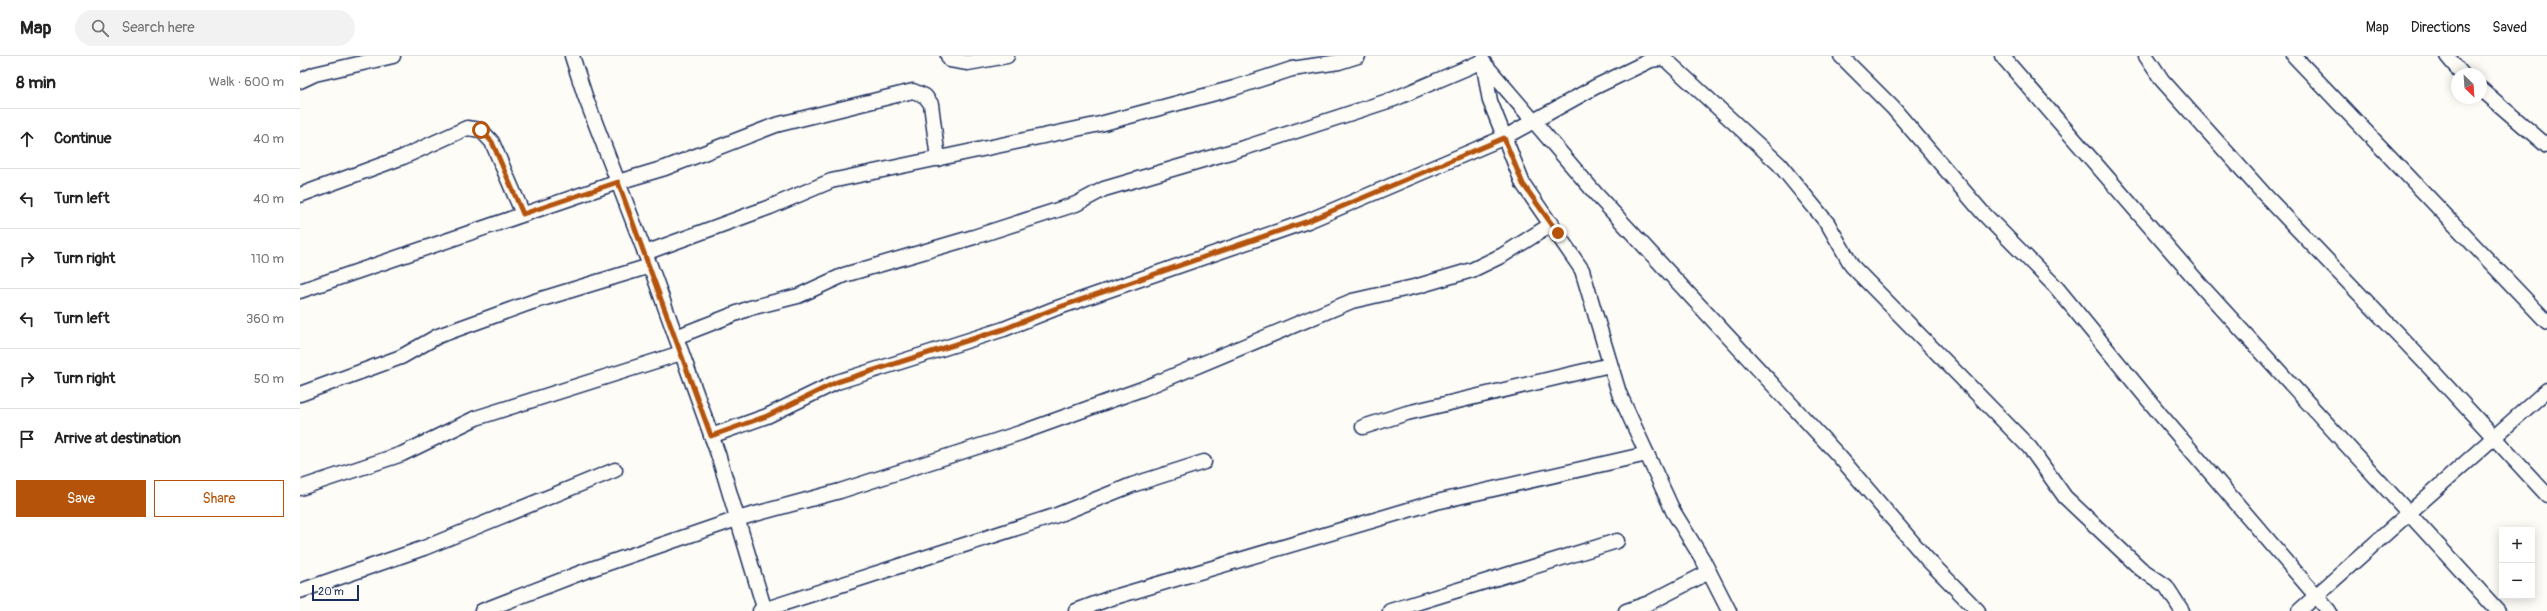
<!DOCTYPE html>
<meta charset="utf-8">
<style>
body{margin:0;font-family:Pangolin,sans-serif;background:#f2f2f2;color:#222}
.controls{position:absolute;right:12px;bottom:12px;display:grid;overflow:hidden;border-radius:0px;box-shadow:0 2px 10px #0003}
.controls button{width:36px;height:36px;display:grid;place-items:center;padding:0;border:0;border-bottom:1px solid #e0e0e0;background:#fff;color:#222;font:20px sans-serif}
.compass{position:absolute;left:2151px;top:12px;width:36px;height:36px;border-radius:50%;background:#fff;box-shadow:0 2px 10px #0003;rotate:155deg}
.scale{position:absolute;left:12px;bottom:10px;width:47px;box-sizing:border-box;padding-left:4px;border:2px solid #1b2f5e;border-top:0;font-size:11px;line-height:14px;white-space:nowrap;color:#1b2f5e;-webkit-text-stroke:3px #fdfcf7;paint-order:stroke}
.stop{position:absolute;width:12px;height:12px;margin:-9px;border:3px solid #b45309;border-radius:50%;background:#fff}
.stop.end{background:#b45309;border-color:#fff;box-shadow:0 1px 4px #0008}
.list{margin:0;padding:0;list-style:none}
h2{display:flex;justify-content:space-between;align-items:center;height:52px;margin:0;padding:0 16px;font-size:17px}
h2 small{font-size:13px;font-weight:400;color:#767676}
.list li{display:grid;grid-template-columns:26px 1fr auto;gap:12px;align-items:center;box-sizing:border-box;height:60px;padding:0 16px;border-top:1px solid #e0e0e0}
.list b{display:block;font-size:15px;white-space:nowrap}
.list em{font-size:13px;font-style:normal;color:#767676}
.actions{display:flex;gap:8px;padding:12px 16px}
.actions a{flex:1;padding:9px 0;border:1px solid #b45309;border-radius:0px;text-align:center;font-size:14px;color:#b45309}
.actions .main{background:#b45309;color:#fff}
.icon{flex:none;width:22px;height:22px;fill:none;stroke:currentColor;stroke-width:2;stroke-linecap:round;stroke-linejoin:round}
.map{position:relative;flex:none;width:2247px;height:555px;overflow:hidden}
header{display:flex;align-items:center;gap:24px;box-sizing:border-box;height:56px;padding:0 20px;background:#fff;border-bottom:1px solid #e0e0e0}
header strong{font-size:19px}
nav{display:flex;gap:22px;margin-inline-start:auto;font-size:14px}
.search{width:280px;height:36px;background:#f2f2f2;display:flex;align-items:center;gap:10px;box-sizing:border-box;padding:0 14px;border-radius:22px;color:#767676;font-size:15px}
main{display:flex}
aside{flex:1;background:#fff}
.map>svg:first-child{display:block}
</style>
<header>
<strong>Map</strong>
<div class="search"><svg class="icon" aria-label="search" viewBox="0 0 24 24"><circle cx="10" cy="10" r="6"/><path d="M15 15l6 6"/></svg>Search here</div>
<nav><a>Map</a><a>Directions</a><a>Saved</a></nav>
</header>
<main>
<aside>
<h2>8 min<small>Walk · 600 m</small></h2>
<ul class="list">
<li><svg class="icon" aria-label="ahead" viewBox="0 0 24 24"><path d="M12 20V5M6 11l6-6 6 6"/></svg><div><b>Continue</b></div><em>40 m</em></li>
<li><svg class="icon" aria-label="left" viewBox="0 0 24 24"><path d="M17 20v-9H6M10 6l-5 5 5 5"/></svg><div><b>Turn left</b></div><em>40 m</em></li>
<li><svg class="icon" aria-label="right" viewBox="0 0 24 24"><path d="M7 20v-9h11M14 6l5 5-5 5"/></svg><div><b>Turn right</b></div><em>110 m</em></li>
<li><svg class="icon" aria-label="left" viewBox="0 0 24 24"><path d="M17 20v-9H6M10 6l-5 5 5 5"/></svg><div><b>Turn left</b></div><em>360 m</em></li>
<li><svg class="icon" aria-label="right" viewBox="0 0 24 24"><path d="M7 20v-9h11M14 6l5 5-5 5"/></svg><div><b>Turn right</b></div><em>50 m</em></li>
<li><svg class="icon" aria-label="arrive" viewBox="0 0 24 24"><path d="M6 21V4h12l-3 4 3 4H6"/></svg><div><b>Arrive at destination</b></div></li>
</ul>
<div class="actions"><a class="main">Save</a><a>Share</a></div>
</aside>
<div class="map">
<svg width="2247" height="555" viewBox="0 0 2247 555">
<rect width="100%" height="100%" fill="#fdfcf7"/>
<filter id="ink" filterUnits="userSpaceOnUse"><feTurbulence type="fractalNoise" baseFrequency=".025" numOctaves="2"/><feDisplacementMap in="SourceGraphic" scale="8" xChannelSelector="R" yChannelSelector="G"/><feConvolveMatrix kernelMatrix="1 2 1 2 8 2 1 2 1" color-interpolation-filters="sRGB"/></filter>
<g filter="url(#ink)">
<g fill="none" stroke-linecap="round" stroke-linejoin="round">
<defs>
<g id="minor">
<polyline points="272,0 285,40 354,220 418,398 465,555"/>
<polyline points="648,0 650,4 668,7 707,0"/>
<polyline points="1541,0 1593,52 1682,156 1756,231 1860,358 2029,555"/>
<polyline points="1702,0 1905,234 2198,555"/>
<polyline points="1846,0 1862,24 1964,138 2129,311 2247,439"/>
<polyline points="1994,0 2247,266"/>
<polyline points="2147,0 2162,18"/>
<polyline points="1183,6 1296,138 1538,399 1626,502 1678,555"/>
<polyline points="0,25 15,18 93,0"/>
<polyline points="2181,33 2247,90"/>
<polyline points="0,139 103,101 167,72 181,74 192,86 223,158"/>
<polyline points="345,197 470,151 531,125 800,68 934,32 992,13 1039,6 1058,0"/>
<polyline points="0,235 318,126 365,112 476,69 613,35 625,40 631,48 638,103"/>
<polyline points="376,281 450,252 498,240 544,219 674,181 776,148 804,133 947,91 1094,43 1183,5 1190,45 1223,128 1282,214 1319,337 1373,455 1403,504 1429,555"/>
<polyline points="0,338 101,301 138,280 232,246 350,210"/>
<polyline points="1063,371 1107,357 1310,309"/>
<polyline points="411,380 467,360 537,326 704,273 754,253 1008,165 1205,81 1295,31 1351,4 1364,2 1479,108 1528,168 1552,210 1730,392 1765,441 1841,513 1866,530 1882,555"/>
<polyline points="0,432 102,398 176,362 381,297"/>
<polyline points="0,535 124,492 315,414"/>
<polyline points="182,555 288,514 437,463 540,435 720,377 842,333 1052,245 1118,230 1172,214 1203,199 1252,168"/>
<polyline points="460,555 757,459 832,429 904,406"/>
<polyline points="776,555 808,543 1132,447 1347,398"/>
<polyline points="1090,555 1317,485"/>
<polyline points="1326,555 1349,547 1409,516"/>
<polyline points="1999,555 2247,334"/>
</g>
</defs>
<use href="#minor" stroke="#1b2f5e" stroke-width="17"/>
<use href="#minor" stroke="#fdfcf7" stroke-width="14"/>
</g>
</g>
<g fill="none" stroke-linecap="round" stroke-linejoin="round" filter="url(#ink)">
<polyline stroke="#b45309" stroke-width="5" points="181,74 192,86 223,158 318,126 411,380 467,360 537,326 704,273 754,253 1008,165 1204,82 1223,128 1258,177"/>
</g>
</svg>
<div class="controls">
<button>+</button>
<button>−</button>
</div>
<svg class="compass" viewBox="-18 -18 36 36"><path d="M0-13l5 13h-10z" fill="#e53935"/><path d="M0 13l5-13h-10z" fill="#767676"/></svg>
<div class="scale">20 m</div>
<div class="stop" style="left:181px;top:74px"></div>
<div class="stop end" style="left:1258px;top:177px"></div>
</div>
</main>
